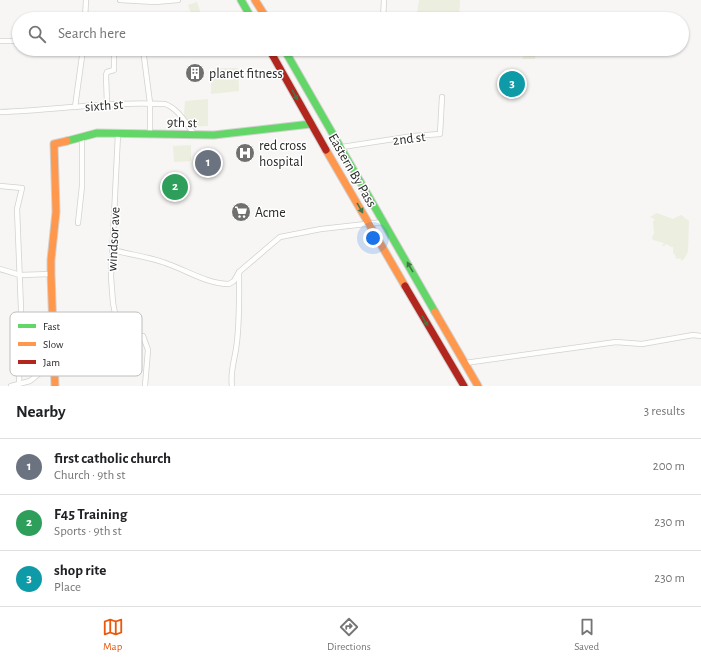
<!DOCTYPE html>
<meta charset="utf-8">
<style>
body{margin:0;font-family:"Alegreya Sans",sans-serif;background:#f6f6f6;color:#202124}
.you{position:absolute;left:373px;top:238px;width:14px;height:14px;margin:-10px;border:3px solid #fff;border-radius:50%;background:#1a73e8;box-shadow:0 0 0 6px #1a73e833}
.badge{display:grid;place-items:center;width:26px;height:26px;border-radius:50%;background:#ea580c;color:#fff;font-size:13px;font-weight:700}
.pin{position:absolute;translate:-50% -50%;border:2px solid #fff;box-shadow:0 1px 4px #0006}
.list{margin:0;padding:0;list-style:none}
h2{display:flex;justify-content:space-between;align-items:center;height:52px;margin:0;padding:0 16px;font-size:17px}
h2 small{font-size:13px;font-weight:400;color:#757577}
.list li{display:grid;grid-template-columns:26px 1fr auto;gap:12px;align-items:center;box-sizing:border-box;height:56px;padding:0 16px;border-top:1px solid #e0e0e0}
.list b{display:block;font-size:15px;white-space:nowrap}
.list p{margin:0;font-size:13px;white-space:nowrap;color:#757577}
.list em{font-size:13px;font-style:normal;color:#757577}
.icon{flex:none;width:22px;height:22px;fill:none;stroke:currentColor;stroke-width:2;stroke-linecap:round;stroke-linejoin:round}
.map{position:relative;flex:none;width:701px;height:386px;overflow:hidden}
.search{position:absolute;background:#fff;box-shadow:0 1px 3px #0004;left:12px;right:12px;top:12px;height:44px;display:flex;align-items:center;gap:10px;box-sizing:border-box;padding:0 14px;border-radius:22px;color:#757577;font-size:15px}
.sheet{height:220px;background:#fff}
nav{display:flex;justify-content:space-around;align-items:center;box-sizing:border-box;height:56px;border-top:1px solid #e0e0e0;background:#fff;font-size:11px;color:#757577}
nav a{display:grid;justify-items:center;gap:2px}
nav .on{color:#ea580c}
.map>svg:first-child{display:block}
</style>
<div class="map">
<svg width="701" height="386" viewBox="0 0 701 386">
<rect width="100%" height="100%" fill="#f7f6f4"/>
<g fill="#eceedf">
<polygon points="419,0 460,0 459,19 416,19"/>
<polygon points="197,2 201,14 192,16 188,5"/>
<polygon points="527,49 536,53 535,59 522,59"/>
<polygon points="222,68 238,68 239,91 211,94 211,70"/>
<polygon points="208,99 208,126 183,127 185,101"/>
<polygon points="191,145 191,161 174,162 173,146"/>
<polygon points="657,213 673,219 681,215 689,221 688,251 686,256 682,261 680,258 678,259 676,258 675,255 673,253 673,247 670,247 670,246 666,244 664,246 662,246 664,243 653,240 652,238 654,233 653,222 655,219 650,217"/>
</g>
<g fill="none" stroke-linecap="round" stroke-linejoin="round">
<defs>
<g id="street">
<polyline points="120,0 155,2 178,0"/>
<polyline points="85,19 86,0"/>
<polyline points="383,19 384,0"/>
<polyline points="0,41 19,41"/>
<polyline points="143,49 150,103 150,133"/>
<polyline points="107,104 106,75 107,72 114,70 114,49"/>
<polyline points="75,107 83,49"/>
<path d="M0,112C55,110 110,101 165,104C179,109 186,124 195,135"/>
<polyline points="118,134 111,277 113,303 121,344"/>
<polyline points="342,147 413,136 440,134 442,97"/>
<polyline points="0,186 22,188 17,209 21,309 19,384"/>
<polyline points="78,223 82,186 82,136"/>
<path d="M113,250C131,255 151,257 168,264C188,271 208,284 229,284L234,281L239,272L280,237L321,229L384,222"/>
<polyline points="0,269 20,275 51,274"/>
<polyline points="465,363 616,342 642,344 693,335 701,336"/>
<polyline points="11,386 30,381 55,361 111,345 121,344 143,336 148,350 145,386"/>
<path d="M232,386C230,373 234,362 236,349C240,324 239,298 239,272"/>
</g>
<g id="fast">
<polyline points="241,0 252,19"/>
<polyline points="284,49 435,312"/>
<polyline points="67,141 97,133 214,135 311,124"/>
</g>
<g id="slow">
<polyline points="255,0 267,19"/>
<polyline points="326,150 405,286"/>
<polyline points="435,312 478,386"/>
<polyline points="55,386 51,274 51,260 56,212 54,144 67,141"/>
</g>
<g id="jam">
<polyline points="269,49 326,150"/>
<polyline points="405,286 464,386"/>
</g>
</defs>
<use href="#street" stroke="#d3d2d1" stroke-width="6"/>
<use href="#fast" stroke="#d3d2d1" stroke-width="9"/>
<use href="#slow" stroke="#d3d2d1" stroke-width="9"/>
<use href="#jam" stroke="#d3d2d1" stroke-width="9"/>
<use href="#street" stroke="#fefefd" stroke-width="4.5"/>
<use href="#fast" stroke="#63d668" stroke-width="7"/>
<use href="#slow" stroke="#ff974d" stroke-width="7"/>
<use href="#jam" stroke="#b3261e" stroke-width="7"/>
</g>
<defs><path id="oneway-solid" d="M-6-.8H1V-3.2L6.5 0L1 3.2V.8H-6Z"/></defs>
<g fill="#437644">
<use href="#oneway-solid" transform="translate(295 95) rotate(61)"/>
<use href="#oneway-solid" transform="translate(360 208) rotate(60)"/>
<use href="#oneway-solid" transform="translate(410 267) rotate(-120)"/>
<use href="#oneway-solid" transform="translate(425 321) rotate(59)"/>
</g>
<defs>
<symbol id="building-disc" viewBox="-11 -11 22 22"><circle r="9.5" fill="#70706f" stroke="#fff"/><path d="M-4-6H4V6H1V3H-1V6H-4ZM-2.5-4.3h1.7v1.8h-1.7ZM.8-4.3h1.7v1.8H.8ZM-2.5-1h1.7V.8h-1.7ZM.8-1h1.7V.8H.8Z" fill="#fff"/></symbol>
<symbol id="hospital-disc" viewBox="-11 -11 22 22"><circle r="9.5" fill="#70706f" stroke="#fff"/><path d="M-5-5h3v3.5h4V-5h3V5h-3V1.5h-4V5h-3Z" fill="#fff"/></symbol>
<symbol id="supermarket-disc" viewBox="-11 -11 22 22"><circle r="9.5" fill="#70706f" stroke="#fff"/><path d="M-6-5.5h2.5l.6 2H6L4.5 2H-2.5L-4.4-4H-6ZM-1.5 3.2a1.3 1.3 0 1 0 .1 0ZM3 3.2a1.3 1.3 0 1 0 .1 0Z" fill="#fff"/></symbol>
</defs>
<g fill-rule="evenodd">
<use href="#building-disc" x="184" y="62" width="22" height="22"/>
<use href="#hospital-disc" x="234" y="142" width="22" height="22"/>
<use href="#supermarket-disc" x="230" y="201" width="22" height="22"/>
</g>
<g text-anchor="middle" stroke-width="3" stroke-linejoin="round" paint-order="stroke">
<g font-size="14" fill="#282827" stroke="#fff" text-anchor="start">
<text x="209" y="78">planet fitness</text>
<text x="259" y="150">red cross<tspan x="259" dy="16">hospital</tspan></text>
<text x="255" y="217">Acme</text>
</g>
<g font-size="14" fill="#282827" stroke="#fff">
<text transform="translate(104 105) rotate(-4)" y="5">sixth st</text>
<text transform="translate(182 122) rotate(1)" y="5">9th st</text>
<text transform="translate(409 138) rotate(-7)" y="5">2nd st</text>
<text transform="translate(353 170) rotate(60)" y="5">Eastern By Pass</text>
<text transform="translate(113 239) rotate(-87)" y="5">windsor ave</text>
</g>
</g>
<rect x="10" y="312" width="132" height="64" rx="6" fill="#fff" stroke="#bebebe" stroke-width="1"/>
<rect x="18" y="324" width="18" height="4" fill="#63d668"/>
<rect x="18" y="342" width="18" height="4" fill="#ff974d"/>
<rect x="18" y="360" width="18" height="4" fill="#b3261e"/>
<g font-size="11" fill="#282827">
<text x="43" y="330">Fast</text>
<text x="43" y="348">Slow</text>
<text x="43" y="366">Jam</text>
</g>
</svg>
<div class="you"></div>
<div class="pin badge" style="left:208px;top:163px;background:#6b7280">1</div>
<div class="pin badge" style="left:175px;top:187px;background:#2e9e5b">2</div>
<div class="pin badge" style="left:512px;top:84px;background:#0f9aa8">3</div>
<div class="search"><svg class="icon" aria-label="search" viewBox="0 0 24 24"><circle cx="10" cy="10" r="6"/><path d="M15 15l6 6"/></svg>Search here</div>
</div>
<section class="sheet">
<h2>Nearby<small>3 results</small></h2>
<ul class="list">
<li><span class="badge" style="background:#6b7280">1</span><div><b>first catholic church</b><p>Church · 9th st</p></div><em>200 m</em></li>
<li><span class="badge" style="background:#2e9e5b">2</span><div><b>F45 Training</b><p>Sports · 9th st</p></div><em>230 m</em></li>
<li><span class="badge" style="background:#0f9aa8">3</span><div><b>shop rite</b><p>Place</p></div><em>230 m</em></li>
</ul>
</section>
<nav>
<a class="on"><svg class="icon" aria-label="map" viewBox="0 0 24 24"><path d="M3 6l6-2 6 2 6-2v14l-6 2-6-2-6 2zM9 4v14M15 6v14"/></svg>Map</a>
<a><svg class="icon" aria-label="directions" viewBox="0 0 24 24"><path d="M12 3l9 9-9 9-9-9zM9 14v-3h6M13 9l2 2-2 2"/></svg>Directions</a>
<a><svg class="icon" aria-label="saved" viewBox="0 0 24 24"><path d="M7 4h10v16l-5-4-5 4z"/></svg>Saved</a>
</nav>
